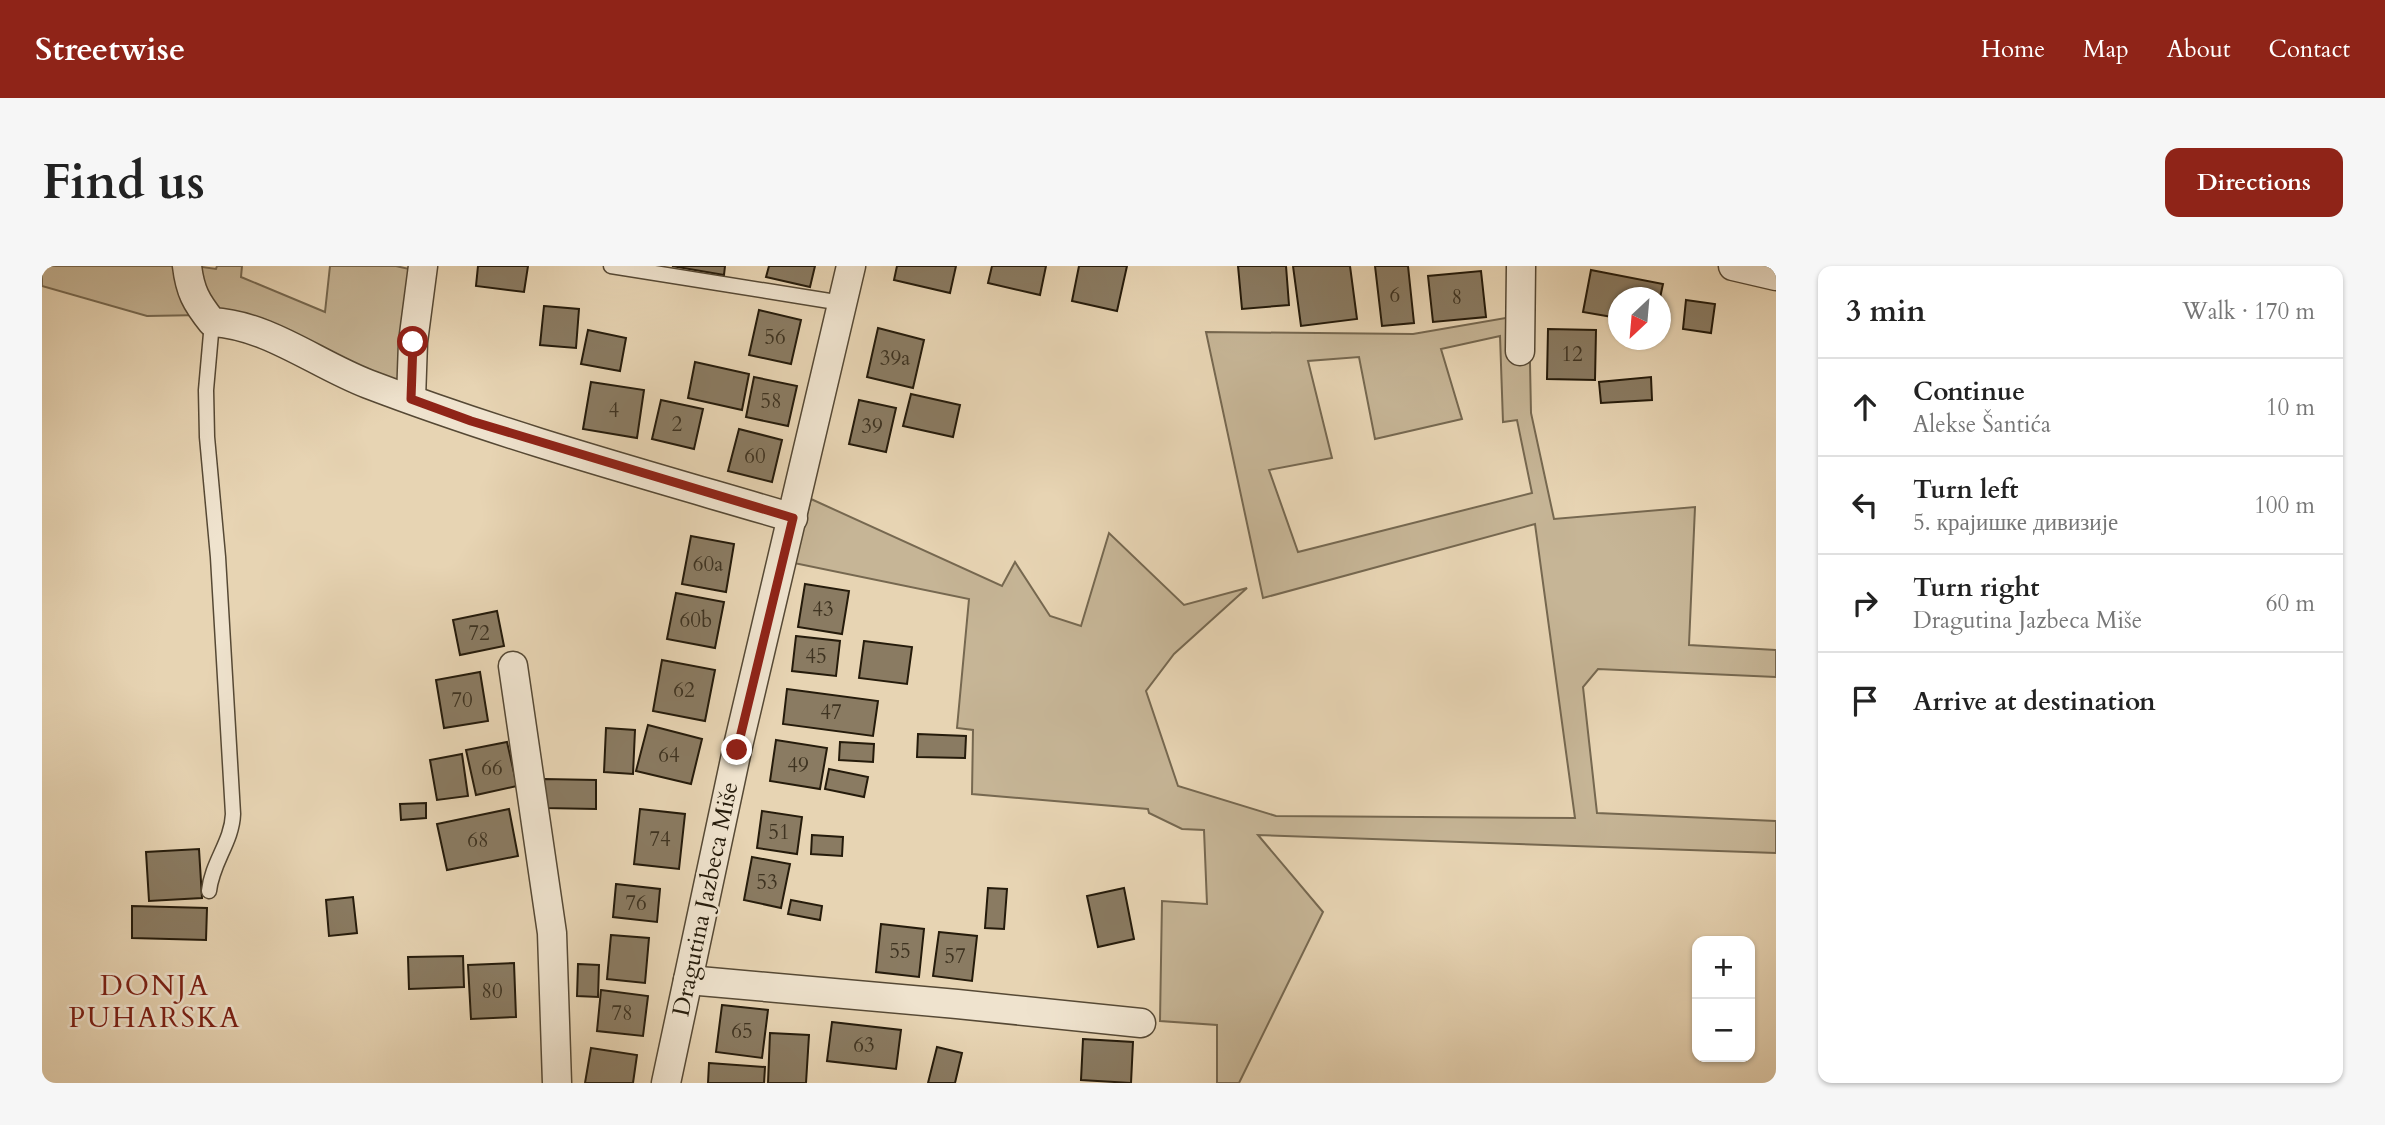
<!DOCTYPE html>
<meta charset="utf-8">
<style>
body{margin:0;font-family:Cardo,serif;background:#f6f6f6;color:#222}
.controls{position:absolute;right:21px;bottom:21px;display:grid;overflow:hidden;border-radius:14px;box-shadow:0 2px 5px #0004}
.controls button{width:63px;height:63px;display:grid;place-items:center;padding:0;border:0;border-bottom:2px solid #e0e0e0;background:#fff;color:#222;font:35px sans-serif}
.compass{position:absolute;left:1566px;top:21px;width:63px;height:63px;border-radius:50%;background:#fff;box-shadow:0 2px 5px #0004;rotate:206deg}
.stop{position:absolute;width:21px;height:21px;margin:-16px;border:5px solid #8f2418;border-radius:50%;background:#fff}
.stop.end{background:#8f2418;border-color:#fff;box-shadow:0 2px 7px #0008}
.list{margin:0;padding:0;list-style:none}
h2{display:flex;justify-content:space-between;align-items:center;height:91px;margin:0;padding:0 28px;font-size:30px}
h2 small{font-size:23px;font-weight:400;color:#767676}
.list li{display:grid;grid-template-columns:46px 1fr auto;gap:21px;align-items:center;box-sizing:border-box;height:98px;padding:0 28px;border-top:2px solid #e0e0e0}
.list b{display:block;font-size:26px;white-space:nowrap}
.list p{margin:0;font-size:23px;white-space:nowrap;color:#767676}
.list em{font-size:23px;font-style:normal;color:#767676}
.icon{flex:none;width:38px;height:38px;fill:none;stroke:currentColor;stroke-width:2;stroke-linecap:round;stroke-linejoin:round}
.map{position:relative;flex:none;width:1734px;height:817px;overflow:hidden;border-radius:14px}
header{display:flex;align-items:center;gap:42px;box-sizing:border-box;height:98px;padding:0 35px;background:#8f2418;color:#fff}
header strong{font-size:33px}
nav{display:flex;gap:38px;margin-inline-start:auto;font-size:24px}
.intro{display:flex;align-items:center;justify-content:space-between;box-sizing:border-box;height:168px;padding:0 42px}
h1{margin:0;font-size:49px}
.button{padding:18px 32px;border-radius:14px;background:#8f2418;color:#fff;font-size:24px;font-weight:700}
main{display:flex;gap:42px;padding:0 42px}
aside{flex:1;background:#fff;border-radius:14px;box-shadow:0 2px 5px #0004}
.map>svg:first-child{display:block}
</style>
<header>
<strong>Streetwise</strong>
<nav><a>Home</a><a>Map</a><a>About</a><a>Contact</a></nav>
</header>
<div class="intro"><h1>Find us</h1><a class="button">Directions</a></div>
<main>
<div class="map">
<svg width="1734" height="817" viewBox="0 0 1734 817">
<rect width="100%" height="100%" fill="#e7d4b3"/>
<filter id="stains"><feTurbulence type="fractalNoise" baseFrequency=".00286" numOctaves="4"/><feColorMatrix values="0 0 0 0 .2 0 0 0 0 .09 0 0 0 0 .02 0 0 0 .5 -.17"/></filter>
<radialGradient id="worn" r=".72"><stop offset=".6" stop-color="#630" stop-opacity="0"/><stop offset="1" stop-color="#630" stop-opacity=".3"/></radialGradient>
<g fill="#c6b596" stroke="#766850" stroke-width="2" fill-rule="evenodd">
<polygon points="0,0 153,0 174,3 175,0 200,0 199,11 283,46 288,0 354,0 367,3 357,128 160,49 105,50 0,20"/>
<path d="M1487,48L1489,147L1512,253L1653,241L1647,379L1734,384V411L1556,403L1541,421L1555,547L1734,555V587L1216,569L1281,646L1197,817H1175V759L1118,755L1120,635L1165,638L1162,564L1140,563L1107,547L1106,543L930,528L931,464L915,462L927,333L752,297L769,233L960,320L973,296L1008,350L1039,360L1067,267L1142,339L1205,322L1132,388L1104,425L1136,520L1234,550L1533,552L1493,258L1221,332L1164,66L1371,68ZM1458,70L1461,156L1475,154L1490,227L1256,286L1227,204L1290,192L1266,95L1317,91L1333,173L1420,153L1399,83Z"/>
</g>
<g fill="#8a7b62" stroke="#251b0b" stroke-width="2">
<polygon points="436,0 486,0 482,26 434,20"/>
<polygon points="630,0 683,0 682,9"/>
<polygon points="727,0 773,0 768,21 724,11"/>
<polygon points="855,0 914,0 908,27 852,14"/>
<polygon points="950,0 1004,0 998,29 946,17"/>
<polygon points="1037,0 1085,0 1075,45 1030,35"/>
<polygon points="1196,0 1244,0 1247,39 1200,43"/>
<polygon points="1251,0 1308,0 1315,53 1259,60"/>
<polygon points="1333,0 1366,0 1372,57 1340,60"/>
<polygon points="1549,4 1621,18 1618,32 1576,32 1576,52 1541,46"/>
<polygon points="1439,5 1444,51 1391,56 1386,10"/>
<polygon points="1644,34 1673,38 1669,67 1641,63"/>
<polygon points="502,40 537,43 534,82 498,79"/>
<polygon points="717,44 759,54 749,98 707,89"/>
<polygon points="836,62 882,74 871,122 825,111"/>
<polygon points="1506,63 1554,64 1553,114 1505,113"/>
<polygon points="546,64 584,72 578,105 539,98"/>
<polygon points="653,96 707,108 700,144 646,132"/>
<polygon points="712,111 755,120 746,160 704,151"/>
<polygon points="1609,111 1610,134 1559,137 1557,116"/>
<polygon points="549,116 602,124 595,172 541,163"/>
<polygon points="869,128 918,139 911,171 861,160"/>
<polygon points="619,134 661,143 652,183 610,173"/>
<polygon points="817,134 854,142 844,186 807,178"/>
<polygon points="697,163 740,174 730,216 686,205"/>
<polygon points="649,270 692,278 684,326 640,318"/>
<polygon points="763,318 807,325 800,368 756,361"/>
<polygon points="634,327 682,336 673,382 625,373"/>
<polygon points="455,345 462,380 418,389 411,354"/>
<polygon points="754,370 798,375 794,410 750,405"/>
<polygon points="822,375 870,381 865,418 817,412"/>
<polygon points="620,394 673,404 663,455 611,445"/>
<polygon points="438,406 446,455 402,462 394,414"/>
<polygon points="745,423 836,435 831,470 741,458"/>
<polygon points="606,459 660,473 649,518 594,505"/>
<polygon points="564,462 593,464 591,508 562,506"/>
<polygon points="876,468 924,470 923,492 875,491"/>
<polygon points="734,474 785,482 778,523 728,515"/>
<polygon points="465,476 475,520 434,529 424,484"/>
<polygon points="798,476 832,478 831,496 797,494"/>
<polygon points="420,488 426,530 395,534 388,494"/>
<polygon points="787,503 826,511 822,531 783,523"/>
<polygon points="502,513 554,514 554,543 502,542"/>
<polygon points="384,537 384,552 359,554 358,538"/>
<polygon points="467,543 476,590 405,604 395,558"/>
<polygon points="598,543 643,548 637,603 592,598"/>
<polygon points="720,545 760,551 755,588 715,582"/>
<polygon points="770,569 801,571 800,590 769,588"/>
<polygon points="157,583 160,632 107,635 104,586"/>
<polygon points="710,591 748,598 739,642 702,634"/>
<polygon points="574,618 618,623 615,656 571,651"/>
<polygon points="946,622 965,623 962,663 943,662"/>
<polygon points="1082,622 1092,673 1056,681 1045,630"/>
<polygon points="311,631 315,667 287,670 284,634"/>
<polygon points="749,634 780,640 778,654 746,648"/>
<polygon points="90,640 165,642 164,674 90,672"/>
<polygon points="839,658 882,663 877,711 834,706"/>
<polygon points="897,666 935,670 930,715 891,710"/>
<polygon points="569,669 607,672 603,717 565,713"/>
<polygon points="421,690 422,721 367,723 366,691"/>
<polygon points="472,697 474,751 429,753 426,699"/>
<polygon points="536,698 557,699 556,731 535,730"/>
<polygon points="559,724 606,730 601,770 555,765"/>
<polygon points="680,739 726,744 720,792 674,786"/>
<polygon points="790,756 859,764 854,803 785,795"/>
<polygon points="728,767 767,769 764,817 726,817"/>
<polygon points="1041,773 1091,776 1089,817 1039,814"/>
<polygon points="895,781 920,787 913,817 886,817"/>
<polygon points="549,782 595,789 591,817 543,817"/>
<polygon points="667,797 723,801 722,817 666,817"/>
</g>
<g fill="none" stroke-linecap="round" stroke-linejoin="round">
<defs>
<g id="service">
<polyline points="569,0 800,37"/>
<path d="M167,625C170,596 190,576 191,548L176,291L165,171L164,124L170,56"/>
</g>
<g id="minor">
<path d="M145,0C148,25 154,36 170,56C226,59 274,98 326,118C465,171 609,210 751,252"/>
<polyline points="1691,0 1734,10"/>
<polyline points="1478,85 1479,0"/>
<polyline points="369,133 371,76 381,0"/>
<polyline points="471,400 510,667 515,817"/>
<polyline points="646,714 915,738 1099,757"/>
<polyline points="624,817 695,484 809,0"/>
</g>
</defs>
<use href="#service" stroke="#564935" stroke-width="17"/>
<use href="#minor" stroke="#564935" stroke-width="31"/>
<use href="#service" stroke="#efe3ce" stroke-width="14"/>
<use href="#minor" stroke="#efe3ce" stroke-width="28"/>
</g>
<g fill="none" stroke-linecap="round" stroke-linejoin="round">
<polyline stroke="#8f2418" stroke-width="9" points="371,76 369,133 429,155 751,252 695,484"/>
</g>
<g text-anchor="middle" stroke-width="5" stroke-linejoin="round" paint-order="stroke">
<g font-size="21" fill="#3e3321">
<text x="1353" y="36">6</text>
<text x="1415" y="38">8</text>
<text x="733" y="78">56</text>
<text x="1530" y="95">12</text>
<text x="853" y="99">39a</text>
<text x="729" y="142">58</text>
<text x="572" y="151">4</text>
<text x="635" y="165">2</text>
<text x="830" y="167">39</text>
<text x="713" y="197">60</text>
<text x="666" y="305">60a</text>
<text x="781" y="350">43</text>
<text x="654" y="361">60b</text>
<text x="437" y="374">72</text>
<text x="774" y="397">45</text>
<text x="642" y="431">62</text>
<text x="420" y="441">70</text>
<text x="789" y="453">47</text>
<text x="627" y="496">64</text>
<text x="756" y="506">49</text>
<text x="450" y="509">66</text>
<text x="737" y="573">51</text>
<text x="618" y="580">74</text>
<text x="436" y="581">68</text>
<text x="725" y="623">53</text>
<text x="594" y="644">76</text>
<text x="858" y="692">55</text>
<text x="913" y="697">57</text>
<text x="450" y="732">80</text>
<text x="580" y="754">78</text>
<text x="700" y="772">65</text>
<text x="822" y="786">63</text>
</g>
<g font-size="24" fill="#251b0b" stroke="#efe3ce">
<text transform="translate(663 633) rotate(-78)" y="8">Dragutina Jazbeca Miše</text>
</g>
<g font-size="28" letter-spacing="2" fill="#7a1f14" stroke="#efe3ce">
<text x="113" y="729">DONJA<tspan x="113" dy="32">PUHARSKA</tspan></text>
</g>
</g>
<rect width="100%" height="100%" filter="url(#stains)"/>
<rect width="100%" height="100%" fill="url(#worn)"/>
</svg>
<div class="controls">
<button>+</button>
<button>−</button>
</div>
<svg class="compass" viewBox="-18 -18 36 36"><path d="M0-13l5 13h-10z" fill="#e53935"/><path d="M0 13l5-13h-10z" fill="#767676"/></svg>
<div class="stop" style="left:371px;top:76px"></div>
<div class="stop end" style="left:695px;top:484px"></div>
</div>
<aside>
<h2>3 min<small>Walk · 170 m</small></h2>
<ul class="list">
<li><svg class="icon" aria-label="ahead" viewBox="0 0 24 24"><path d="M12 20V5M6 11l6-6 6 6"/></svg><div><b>Continue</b><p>Alekse Šantića</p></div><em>10 m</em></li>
<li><svg class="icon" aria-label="left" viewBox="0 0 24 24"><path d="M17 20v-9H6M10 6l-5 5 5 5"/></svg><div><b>Turn left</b><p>5. крајишке дивизије</p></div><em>100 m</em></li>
<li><svg class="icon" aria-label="right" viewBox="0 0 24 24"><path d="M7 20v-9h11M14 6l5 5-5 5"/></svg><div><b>Turn right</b><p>Dragutina Jazbeca Miše</p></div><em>60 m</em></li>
<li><svg class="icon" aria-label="arrive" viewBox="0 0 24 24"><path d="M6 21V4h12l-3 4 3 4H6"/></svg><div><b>Arrive at destination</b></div></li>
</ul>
</aside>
</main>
